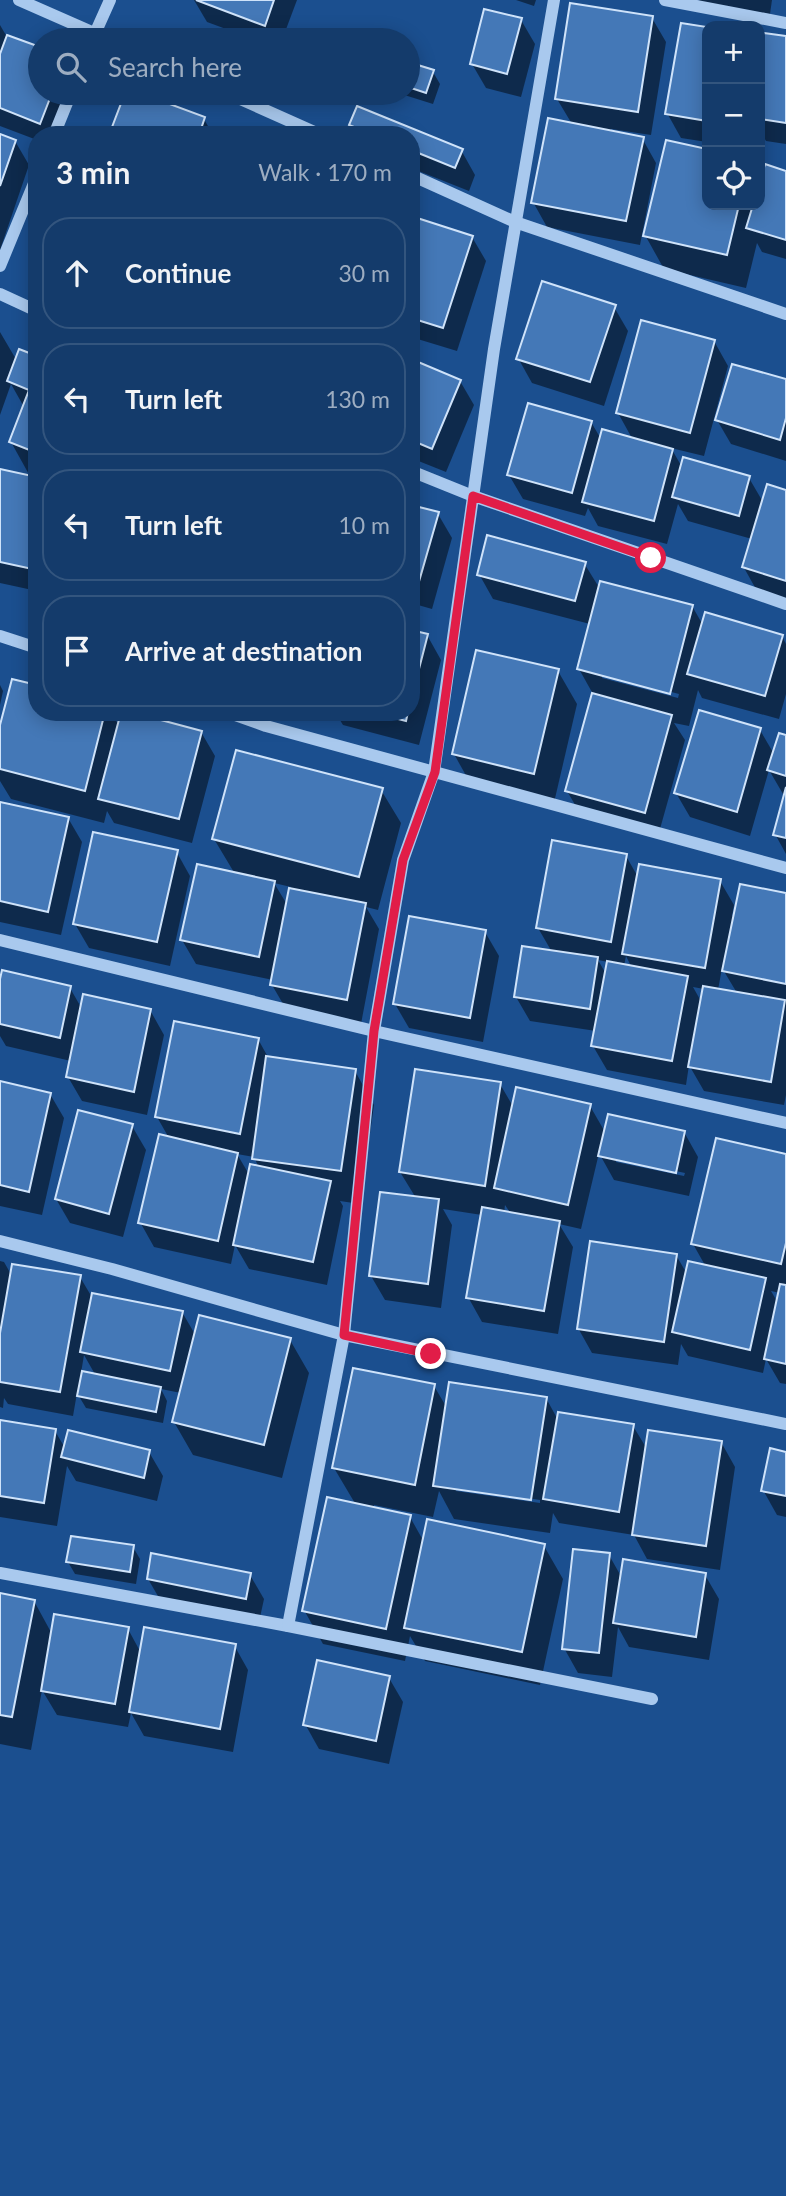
<!DOCTYPE html>
<meta charset="utf-8">
<style>
body{margin:0;font-family:Lato,sans-serif;background:#1d4271;color:#f1f3f6}
.controls{position:absolute;right:21px;top:21px;display:grid;overflow:hidden;border-radius:14px;box-shadow:0 4px 18px #0003}
.controls button{width:63px;height:63px;display:grid;place-items:center;padding:0;border:0;border-bottom:2px solid #33557e;background:#143b6b;color:#f1f3f6;font:35px sans-serif}
.stop{position:absolute;width:21px;height:21px;margin:-16px;border:5px solid #e11d48;border-radius:50%;background:#fff}
.stop.end{background:#e11d48;border-color:#fff;box-shadow:0 2px 7px #0008}
.list{margin:0;padding:0;list-style:none}
h2{display:flex;justify-content:space-between;align-items:center;height:91px;margin:0;padding:0 28px;font-size:30px}
h2 small{font-size:23px;font-weight:400;color:#9dadc1}
.list li{display:grid;grid-template-columns:46px 1fr auto;gap:21px;align-items:center;box-sizing:border-box;height:112px;margin:0 14px 14px;padding:0 14px;border:2px solid #33557e;border-radius:28px}
.list b{display:block;font-size:26px;white-space:nowrap}
.list em{font-size:23px;font-style:normal;color:#9dadc1}
.icon{flex:none;width:38px;height:38px;fill:none;stroke:currentColor;stroke-width:2;stroke-linecap:round;stroke-linejoin:round}
.map{position:relative;flex:none;width:786px;height:2196px;overflow:hidden}
.search{position:absolute;background:#143b6b;box-shadow:0 4px 18px #0003;left:28px;top:28px;width:392px;height:77px;display:flex;align-items:center;gap:18px;box-sizing:border-box;padding:0 24px;border-radius:38px;color:#9dadc1;font-size:26px}
.panel{position:absolute;background:#143b6b;box-shadow:0 4px 18px #0003;left:28px;top:126px;width:392px;height:595px;border-radius:28px}
.map>svg:first-child{display:block}
</style>
<div class="map">
<svg width="786" height="2196" viewBox="0 0 786 2196">
<rect width="100%" height="100%" fill="#1b4f8f"/>
<g fill="#0007" fill-rule="evenodd">
<polygon points="194,0 297,0 282,40 256,40 207,22"/>
<polygon points="516,0 536,0 534,6"/>
<polygon points="699,0 772,0 770,14 702,5"/>
<polygon points="652,18 666,42 651,135 611,129 611,132 642,138 656,163 640,245 547,227 533,202 572,124 557,99"/>
<polygon points="521,20 535,44 521,97 486,88 472,64"/>
<polygon points="0,25 7,37 40,49 40,93 75,93 59,135 37,135 37,140 0,126"/>
<polygon points="682,25 707,29 707,142 681,138 667,113"/>
<polygon points="786,38 786,144 766,141 760,130 760,53 762,57"/>
<polygon points="408,63 433,72 440,84 433,104 398,93 408,93"/>
<polygon points="127,93 135,93 204,119 213,135 111,135"/>
<polygon points="358,108 461,150 475,175 469,191 411,168 411,135 357,135 351,124"/>
<polygon points="0,136 15,141 29,165 0,250"/>
<polygon points="668,142 707,151 707,205 760,205 760,180 762,183 786,172 786,259 762,252 757,243 746,288 664,269 645,235"/>
<polygon points="411,220 472,237 486,261 457,351 411,337"/>
<polygon points="614,307 628,331 604,406 532,383 518,358"/>
<polygon points="0,332 17,361 37,358 37,591 0,583 0,471 31,478 11,442 24,407 11,384 0,415"/>
<polygon points="714,341 728,366 704,456 671,448 682,467 749,478 763,502 786,492 786,600 757,591 743,566 752,539 688,521 678,504 667,544 598,526 588,508 585,516 523,499 509,475 591,422 601,439 633,440 618,413"/>
<polygon points="411,361 460,381 474,405 446,472 411,458"/>
<polygon points="786,381 786,461 731,444 717,420"/>
<polygon points="411,507 438,514 452,538 432,609 411,603"/>
<path d="M584,563L600,589L692,606L703,625L782,636L786,644V694L779,719L702,698L698,690L689,726L674,723L685,740L658,836L581,815L567,791L593,694L579,669L590,624L493,599L479,574ZM602,674L679,694L678,698L602,678Z"/>
<polygon points="411,631 427,635 441,660 419,745 343,725 335,712 411,712"/>
<polygon points="558,671 577,704 553,807 473,788 454,754"/>
<polygon points="0,685 3,691 0,705"/>
<polygon points="37,712 111,712 119,726 201,732 215,756 192,843 114,823 107,811 104,823 11,799 0,781 0,732"/>
<polygon points="760,730 774,754 786,737 786,854 775,834 786,795 783,794 769,770 750,836 690,817 676,793"/>
<path d="M381,790L401,823L378,910L366,907L379,929L361,1024L286,1009L272,985L273,980L196,964L182,940L235,874L214,839ZM274,883L291,887L288,906Z"/>
<polygon points="0,803 68,818 82,842 61,935 0,922"/>
<polygon points="176,851 190,876 170,966 89,948 75,924"/>
<path d="M626,856L638,877L720,881L734,905L732,916L735,917L786,895V1095L784,1105L704,1091L689,1065L686,1085L607,1070L593,1046L596,1031L530,1021L516,997L552,952L538,928ZM626,956L632,968L624,966ZM598,960L608,962L606,974ZM722,968L737,993L718,990ZM693,987L704,989L702,1003Z"/>
<polygon points="485,932 499,956 483,1042 409,1028 395,1004"/>
<polygon points="0,987 70,988 82,1009 150,1010 164,1035 147,1115 82,1101 68,1077 71,1061 6,1046 0,1036"/>
<path d="M258,1039L269,1059L355,1071L374,1105L360,1204L340,1201L343,1206L327,1285L249,1269L235,1245L231,1264L154,1247L140,1222L169,1138L157,1117ZM237,1154L254,1157L259,1168L250,1176Z"/>
<polygon points="0,1083 50,1094 64,1118 42,1215 0,1206"/>
<path d="M500,1084L514,1108L590,1106L605,1132H684L698,1157L689,1196L614,1180L599,1153L581,1229L559,1224L573,1247L558,1334L482,1322L468,1297L482,1215L443,1209L452,1225L441,1308L385,1300L371,1276L416,1198L400,1172ZM616,1158L685,1173L684,1176L616,1162ZM505,1205L511,1214L504,1213Z"/>
<polygon points="132,1126 146,1150 123,1237 70,1223 56,1199"/>
<path d="M786,1156V1384L780,1383L766,1359L763,1373L688,1356L681,1344L678,1365L592,1353L578,1328L676,1255L687,1274L706,1267L693,1244ZM771,1291L780,1293L778,1303Z"/>
<path d="M0,1261L4,1262L12,1276L80,1277L93,1299L182,1312L196,1336L290,1340L309,1373L282,1478L193,1455L174,1422L181,1393L161,1389L167,1401L163,1423L86,1408L77,1393L73,1416L8,1404L4,1398L3,1408L0,1407ZM84,1355L96,1376L81,1373Z"/>
<path d="M434,1386L447,1408L546,1398L558,1420L633,1426L647,1449L721,1442L735,1467L720,1570L647,1559L634,1535L559,1523L553,1513L550,1533L454,1519L439,1491L433,1517L374,1505L373,1509L410,1517L424,1542L544,1546L563,1579L540,1685L425,1661L410,1636L405,1661L323,1644L304,1610L356,1505L334,1468ZM456,1487L540,1500V1503L456,1491Z"/>
<polygon points="0,1421 55,1431 65,1448 149,1452 163,1476 157,1501 76,1481 67,1466 57,1526 0,1517"/>
<polygon points="786,1453 786,1517 777,1515 763,1490"/>
<polygon points="133,1547 140,1559 136,1584 75,1574 68,1562"/>
<polygon points="609,1555 622,1578 705,1575 719,1599 709,1660 629,1647 618,1627 612,1677 578,1673 564,1648"/>
<polygon points="250,1575 264,1599 259,1622 162,1603 148,1579"/>
<polygon points="0,1595 34,1601 52,1634 128,1629 141,1653 234,1645 248,1670 233,1752 144,1736 131,1713 128,1727 57,1715 42,1690 31,1750 0,1744"/>
<polygon points="389,1678 403,1702 389,1764 319,1749 305,1724"/>
</g>
<g fill="#4478b7" stroke="#cfe3fa" stroke-width="2">
<polygon points="196,0 274,0 265,26"/>
<polygon points="570,3 653,16 638,112 555,99"/>
<polygon points="484,9 522,18 507,74 470,64"/>
<polygon points="681,23 707,27 707,121 665,114"/>
<polygon points="764,33 786,36 786,123 760,119 760,61"/>
<polygon points="7,35 40,47 40,93 52,93 40,124 0,108 0,54"/>
<polygon points="408,62 434,70 426,93 408,87"/>
<polygon points="125,93 140,93 205,117 199,135 109,135"/>
<polygon points="357,106 463,149 455,168 411,150 411,135 374,135 349,125"/>
<polygon points="548,118 644,137 626,221 531,203"/>
<polygon points="0,134 16,140 0,186"/>
<polygon points="666,140 707,149 707,205 739,205 727,255 643,236"/>
<polygon points="765,164 786,171 786,240 746,228 753,205 760,205 760,183"/>
<polygon points="411,216 473,236 443,328 411,318"/>
<polygon points="542,281 616,305 590,382 516,359"/>
<polygon points="641,320 715,340 690,433 616,413"/>
<polygon points="19,349 37,356 37,453 9,442 29,390 7,381"/>
<polygon points="411,359 461,380 432,449 411,440"/>
<polygon points="732,364 786,379 786,418 780,440 715,420"/>
<polygon points="528,403 592,421 572,493 507,475"/>
<polygon points="602,429 673,449 654,521 582,502"/>
<polygon points="683,457 750,476 739,516 672,497"/>
<polygon points="0,469 37,477 37,570 0,562"/>
<polygon points="767,484 786,490 786,581 742,567"/>
<polygon points="411,505 439,512 418,585 411,583"/>
<polygon points="487,535 586,562 575,601 477,575"/>
<polygon points="600,581 693,605 670,694 577,669"/>
<polygon points="705,612 783,635 765,696 687,674"/>
<polygon points="411,630 428,634 411,700"/>
<polygon points="476,650 559,669 534,774 452,754"/>
<polygon points="12,679 37,685 37,712 105,712 85,791 0,769 0,725"/>
<polygon points="592,693 672,715 645,813 565,791"/>
<polygon points="699,710 761,728 737,812 674,793"/>
<polygon points="121,712 131,712 202,731 179,819 98,799"/>
<polygon points="371,712 408,712 406,721"/>
<polygon points="779,733 786,735 786,776 767,770"/>
<polygon points="236,750 383,788 359,877 212,839"/>
<polygon points="786,787 786,838 773,835"/>
<polygon points="0,802 69,817 48,912 0,901"/>
<polygon points="93,832 178,850 157,942 73,924"/>
<polygon points="552,840 627,854 611,942 536,928"/>
<polygon points="197,864 275,881 259,957 180,940"/>
<polygon points="639,864 721,879 705,968 622,954"/>
<polygon points="740,884 786,893 786,984 722,971"/>
<polygon points="289,888 366,903 347,1000 270,985"/>
<polygon points="409,916 486,930 470,1018 393,1004"/>
<polygon points="522,946 598,957 590,1009 514,997"/>
<polygon points="607,961 688,976 672,1061 591,1046"/>
<polygon points="2,970 71,986 60,1038 0,1024 0,979"/>
<polygon points="703,986 785,1000 771,1082 688,1067"/>
<polygon points="83,994 151,1009 134,1092 66,1077"/>
<polygon points="174,1021 259,1038 240,1134 155,1117"/>
<polygon points="266,1056 356,1069 341,1171 252,1159"/>
<polygon points="415,1069 501,1082 485,1186 399,1172"/>
<polygon points="0,1081 51,1093 29,1192 0,1185"/>
<polygon points="516,1087 591,1104 568,1205 494,1188"/>
<polygon points="78,1110 133,1124 109,1214 55,1199"/>
<polygon points="608,1114 685,1131 676,1173 598,1156"/>
<polygon points="159,1134 238,1153 218,1241 138,1223"/>
<polygon points="716,1138 786,1154 786,1243 781,1264 691,1244"/>
<polygon points="250,1164 331,1181 313,1262 233,1245"/>
<polygon points="380,1192 439,1199 428,1284 369,1276"/>
<polygon points="482,1207 560,1221 544,1311 466,1298"/>
<polygon points="590,1241 677,1254 664,1342 577,1329"/>
<polygon points="688,1261 766,1278 750,1350 672,1332"/>
<polygon points="12,1264 81,1275 60,1392 0,1382 0,1333"/>
<polygon points="780,1284 786,1285 786,1364 764,1359"/>
<polygon points="92,1293 183,1311 170,1371 80,1352"/>
<polygon points="199,1315 291,1338 264,1445 172,1422"/>
<polygon points="353,1368 435,1384 415,1485 332,1468"/>
<polygon points="82,1371 161,1387 156,1412 77,1396"/>
<polygon points="449,1382 547,1397 531,1500 433,1486"/>
<polygon points="558,1412 634,1424 619,1512 543,1499"/>
<polygon points="0,1420 56,1429 44,1503 0,1496"/>
<polygon points="68,1430 150,1450 144,1478 61,1457"/>
<polygon points="648,1430 722,1441 706,1546 632,1535"/>
<polygon points="770,1448 786,1452 786,1496 761,1491"/>
<polygon points="327,1497 411,1515 386,1629 302,1611"/>
<polygon points="427,1519 545,1544 522,1652 404,1628"/>
<polygon points="71,1536 134,1545 130,1572 66,1562"/>
<polygon points="573,1549 610,1553 599,1653 562,1649"/>
<polygon points="151,1553 251,1573 246,1599 147,1579"/>
<polygon points="623,1559 706,1573 696,1637 613,1623"/>
<polygon points="0,1593 35,1600 12,1717 0,1715"/>
<polygon points="54,1614 129,1627 115,1704 41,1691"/>
<polygon points="144,1627 236,1644 220,1729 129,1712"/>
<polygon points="317,1660 390,1676 376,1741 303,1725"/>
</g>
<g fill="none" stroke-linecap="round" stroke-linejoin="round">
<g stroke="#a9c9ee" stroke-width="12">
<polyline points="19,0 110,40"/>
<polyline points="665,0 786,23"/>
<polyline points="93,38 110,0"/>
<polyline points="227,93 321,135"/>
<polyline points="54,135 71,93"/>
<polyline points="411,175 515,222 786,314"/>
<polyline points="0,266 37,176"/>
<polyline points="0,294 37,311"/>
<polyline points="411,471 473,496 786,604"/>
<polyline points="0,636 37,648"/>
<polyline points="227,712 266,726 786,868"/>
<polyline points="0,940 374,1031 786,1123"/>
<polyline points="0,1241 112,1269 344,1335 786,1424"/>
<polyline points="0,1573 288,1626 652,1699"/>
<polyline points="288,1626 344,1335 374,1031 403,860 434,772 494,349 554,0"/>
</g>
</g>
<g fill="none" stroke-linecap="round" stroke-linejoin="round">
<polyline stroke="#e11d48" stroke-width="9" points="431,1354 344,1335 374,1031 403,860 435,772 473,496 651,558"/>
</g>
</svg>
<div class="controls">
<button>+</button>
<button>−</button>
<button><svg class="icon" aria-label="locate" viewBox="0 0 24 24"><circle cx="12" cy="12" r="6"/><path d="M12 2v4M12 18v4M2 12h4M18 12h4"/></svg></button>
</div>
<div class="stop" style="left:651px;top:558px"></div>
<div class="stop end" style="left:431px;top:1354px"></div>
<div class="search"><svg class="icon" aria-label="search" viewBox="0 0 24 24"><circle cx="10" cy="10" r="6"/><path d="M15 15l6 6"/></svg>Search here</div>
<section class="panel">
<h2>3 min<small>Walk · 170 m</small></h2>
<ul class="list">
<li><svg class="icon" aria-label="ahead" viewBox="0 0 24 24"><path d="M12 20V5M6 11l6-6 6 6"/></svg><div><b>Continue</b></div><em>30 m</em></li>
<li><svg class="icon" aria-label="left" viewBox="0 0 24 24"><path d="M17 20v-9H6M10 6l-5 5 5 5"/></svg><div><b>Turn left</b></div><em>130 m</em></li>
<li><svg class="icon" aria-label="left" viewBox="0 0 24 24"><path d="M17 20v-9H6M10 6l-5 5 5 5"/></svg><div><b>Turn left</b></div><em>10 m</em></li>
<li><svg class="icon" aria-label="arrive" viewBox="0 0 24 24"><path d="M6 21V4h12l-3 4 3 4H6"/></svg><div><b>Arrive at destination</b></div></li>
</ul>
</section>
</div>
